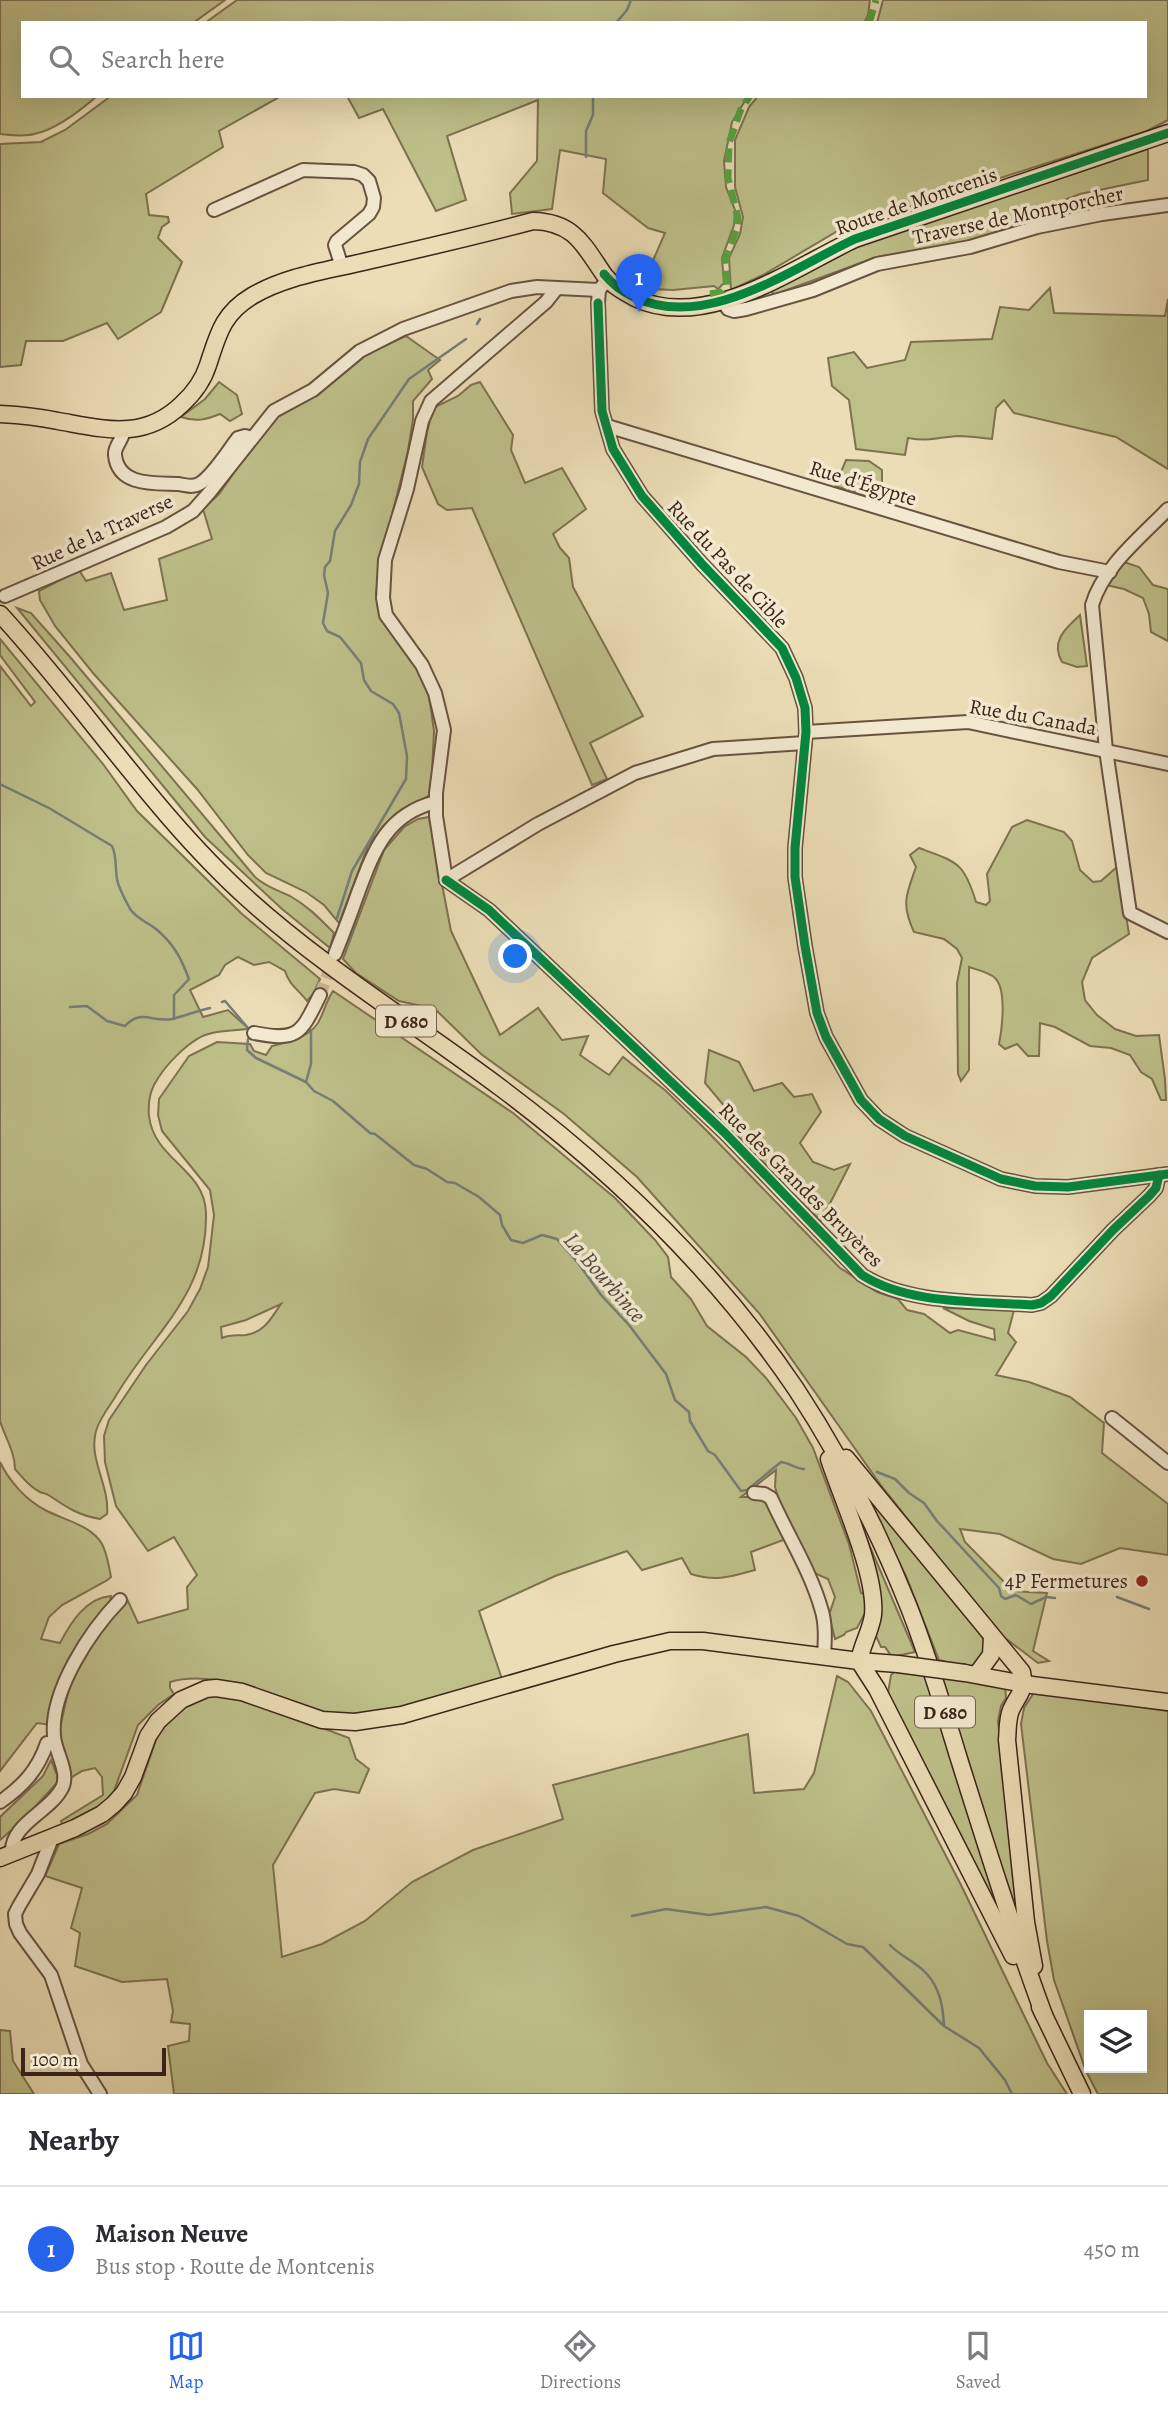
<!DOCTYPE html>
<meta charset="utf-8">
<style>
body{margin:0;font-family:Alegreya,serif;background:#f2f2f3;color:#2b2b33}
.controls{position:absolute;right:21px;bottom:21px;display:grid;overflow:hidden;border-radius:0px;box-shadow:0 7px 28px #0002}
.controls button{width:63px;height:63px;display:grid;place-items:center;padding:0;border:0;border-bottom:2px solid #e1e1e2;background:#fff;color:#2b2b33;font:35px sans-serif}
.scale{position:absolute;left:21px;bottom:18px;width:145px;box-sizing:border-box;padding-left:7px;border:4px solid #3c2518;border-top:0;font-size:19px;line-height:24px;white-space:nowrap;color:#3c2518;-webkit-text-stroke:5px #f2e9d0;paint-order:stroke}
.you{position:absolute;left:516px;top:957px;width:24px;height:24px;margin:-18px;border:5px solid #fff;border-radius:50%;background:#1a73e8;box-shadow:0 0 0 10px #1a73e833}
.badge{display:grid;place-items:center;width:46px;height:46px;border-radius:50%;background:#2563eb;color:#fff;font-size:23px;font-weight:700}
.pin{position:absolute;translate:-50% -58px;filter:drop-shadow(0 2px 4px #0008)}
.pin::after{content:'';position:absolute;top:37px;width:24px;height:21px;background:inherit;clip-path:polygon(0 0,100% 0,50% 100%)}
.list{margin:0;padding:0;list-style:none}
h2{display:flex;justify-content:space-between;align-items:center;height:91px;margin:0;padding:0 28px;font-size:30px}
h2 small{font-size:23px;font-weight:400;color:#7c7c81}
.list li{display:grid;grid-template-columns:46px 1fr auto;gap:21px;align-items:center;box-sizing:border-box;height:126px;padding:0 28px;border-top:2px solid #e1e1e2}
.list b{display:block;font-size:26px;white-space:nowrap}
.list p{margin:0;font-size:23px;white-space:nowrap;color:#7c7c81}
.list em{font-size:23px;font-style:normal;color:#7c7c81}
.icon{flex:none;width:38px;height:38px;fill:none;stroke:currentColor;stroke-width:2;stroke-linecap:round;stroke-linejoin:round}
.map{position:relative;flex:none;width:1168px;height:2094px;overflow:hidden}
.search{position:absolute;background:#fff;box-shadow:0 7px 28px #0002;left:21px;right:21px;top:21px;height:77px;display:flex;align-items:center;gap:18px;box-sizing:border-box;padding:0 24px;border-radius:0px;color:#7c7c81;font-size:26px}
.sheet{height:217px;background:#fff}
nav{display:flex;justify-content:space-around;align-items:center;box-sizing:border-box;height:98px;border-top:2px solid #e1e1e2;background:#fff;font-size:19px;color:#7c7c81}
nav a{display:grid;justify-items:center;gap:4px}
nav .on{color:#2563eb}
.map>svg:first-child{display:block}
</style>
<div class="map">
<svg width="1168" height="2094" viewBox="0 0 1168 2094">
<rect width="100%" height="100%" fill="#ebddb6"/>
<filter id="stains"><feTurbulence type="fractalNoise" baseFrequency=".00286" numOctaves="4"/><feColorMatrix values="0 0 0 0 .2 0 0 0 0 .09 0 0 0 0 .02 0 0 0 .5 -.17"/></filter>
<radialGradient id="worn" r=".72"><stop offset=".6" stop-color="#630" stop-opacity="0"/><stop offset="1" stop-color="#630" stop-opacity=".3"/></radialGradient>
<g fill="#bebf89" stroke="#7d7250" stroke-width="2" fill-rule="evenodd">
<path d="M0,0H225L193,23H23V96H97C81,110 55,130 34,134C24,137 11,135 0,134Z"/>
<polygon points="237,0 870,0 868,15 864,23 205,23"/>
<polygon points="883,0 1168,0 1168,120 1147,131 841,229 763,275 731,290 729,258 740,234 743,217 735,187 735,140 749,107 758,96 1145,96 1145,23 877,23"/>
<polygon points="111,96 281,96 219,131 223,147 146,194 149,215 168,217 169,222 162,227 158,238 182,262 161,312 118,339 107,323 63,341 26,341 21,365 0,367 0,144 41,142 65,130"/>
<polygon points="347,96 748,96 732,122 724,161 726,187 735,210 734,225 722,258 724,283 718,289 714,286 673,290 650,289 627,278 632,267 648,272 665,233 648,228 603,193 606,159 560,150 552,209 512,214 510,193 537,161 538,100 447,136 466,200 436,211 383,109 359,118"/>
<polygon points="1148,149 1148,180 1080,194 1054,204 1052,210 1067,215 1008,229 961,243 877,257 773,295 771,287 804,274 846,250"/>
<path d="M1050,288L1054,313L1165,316L1168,299V469L1116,437L1014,413L1004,400L996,408L992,439C981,438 969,436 958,436C939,437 930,442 908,438L905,455L856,449L849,400L832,386L828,358L854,352L867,368L905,360L911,342L992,339L1000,307L1029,310Z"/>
<polygon points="406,336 440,360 428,370 432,379 413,401 413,419 408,451 380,563 376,594 381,615 413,661 429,696 434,731 431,794 383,826 368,846 339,923 324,905 306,892 266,873 248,855 197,789 93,673 55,626 40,600 39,591 79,570 86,581 111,573 124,610 167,600 159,559 212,539 203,509 219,494 259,437 277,417 312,398 360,357"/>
<path d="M219,382L237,395L242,414L230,421L220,414C205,420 196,422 181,417L205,399Z"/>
<polygon points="480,382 513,435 511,450 525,483 562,468 586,509 553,534 560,548 569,558 573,587 643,716 590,743 607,779 592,785 472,508 447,510 438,504 422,467 427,432 433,408 458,396 471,385"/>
<polygon points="846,460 869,461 882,470 882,484 874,498 835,486"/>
<polygon points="1124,562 1139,567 1153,585 1168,589 1168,641 1151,632 1149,614 1143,598 1124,589 1106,585"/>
<path d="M17,608L31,613L70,657L255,877C266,887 277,890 290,896C308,906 320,919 334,933L330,948L282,909L205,837Z"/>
<path d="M1080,615L1087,666L1077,667L1062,662C1050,641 1066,628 1080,615Z"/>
<path d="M0,639L103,764L137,811L242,914L320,979L314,993L307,1001C299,990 289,985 285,971L269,962L254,965L238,957L225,965L219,975L190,990L203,1017L228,1010L249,1029C237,1030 224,1030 212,1033C191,1037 164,1066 154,1085C149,1095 148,1105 149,1116C154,1160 205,1169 206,1213C208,1296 152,1333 114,1399C108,1408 99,1420 96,1431C88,1459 110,1486 107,1514L100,1519C80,1516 66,1507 50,1496C45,1493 45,1494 40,1492C29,1487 22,1477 15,1469C15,1452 5,1437 0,1421V666L31,706L35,702L0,655Z"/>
<polygon points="429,817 451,931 500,1035 538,1008 562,1040 588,1036 580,1055 609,1075 623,1057 666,1091 707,1131 840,1268 877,1292 898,1299 907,1310 924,1314 950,1333 958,1330 995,1340 994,1329 969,1321 943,1308 1014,1310 1008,1333 1016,1342 996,1375 1029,1382 1070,1397 1104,1423 1102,1453 1168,1504 1168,1555 1120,1548 1081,1564 1053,1559 1000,1534 960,1529 965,1542 1013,1591 1047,1593 1033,1651 1049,1661 1038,1663 997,1632 880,1484 759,1313 637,1177 564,1114 481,1054 435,1009 399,1001 356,973 343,959 384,850 404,827 418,819"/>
<path d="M1027,820L1064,832L1072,841L1080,870L1093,882L1101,881L1118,866L1129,934L1092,958L1082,982L1085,1000L1097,1015L1115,1029L1136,1036L1159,1035L1165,1079L1166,1100H1161L1152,1079L1141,1072L1130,1055L1111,1048L1090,1046L1055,1027L1040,1023L1039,1056H1028L1017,1044L1005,1049L999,1044C1002,1030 1007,989 995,978C989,972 977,970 969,967V1070L961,1081L958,1074L957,983L962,958L957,949L944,939L914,932C901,904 906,895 916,867L910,855L919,848C957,862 964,862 976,902L986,905L990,901L987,874L1012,827Z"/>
<path d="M333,991L513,1113L615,1198L655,1240L668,1257L671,1277L691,1299L707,1326L746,1357L766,1378L796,1418L813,1448L849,1544L861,1593L867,1594L865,1613L857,1628L846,1632L844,1635L835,1639L829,1615L835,1597L828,1579L812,1572L783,1514L775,1487L776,1470L741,1497H760L769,1506L786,1539L751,1552L755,1570C730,1577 716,1582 691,1574L682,1558L642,1570L627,1551L555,1576L479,1611L502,1679C447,1697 388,1715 329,1715C286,1699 215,1668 170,1682V1688L174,1694L158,1705L138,1725L114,1791L106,1802L87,1817L63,1827L61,1821L103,1795L102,1777L95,1768L82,1771L69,1779L58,1737L67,1696L75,1672L90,1641L128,1601L138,1623L188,1609L187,1587L197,1575L174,1537L148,1551L116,1506L105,1462L104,1436L109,1420L146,1365L188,1311L200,1289L208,1267L214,1215L210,1190L162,1131L158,1115L159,1099L189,1056L217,1042L250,1044L254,1051L266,1055L272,1046C290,1042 314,1036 321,1017C325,1008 327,1000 333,991ZM281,1304C271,1318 265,1332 246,1335C237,1336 231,1334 222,1338L221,1327L246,1320Z"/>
<polygon points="709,1050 739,1062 754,1091 782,1083 794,1097 812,1094 821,1112 800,1143 813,1162 834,1170 850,1164 821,1221 726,1131 736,1120 705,1083"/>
<path d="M0,1462C9,1481 26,1500 45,1510C64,1520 91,1525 102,1544C107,1553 109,1567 111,1577L106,1581L62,1605L49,1617L41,1639L60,1643C71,1622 86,1598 111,1596L110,1602L95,1621L51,1725L37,1723L0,1771Z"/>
<path d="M859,1484L983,1632C986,1649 984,1657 971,1668L939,1660L906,1576Z"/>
<polygon points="857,1516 915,1652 892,1657 885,1647 881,1647 875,1634"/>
<polygon points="896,1670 926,1675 999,1909 995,1909 888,1693 891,1675"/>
<polygon points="837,1676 848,1682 871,1711 961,1885 1047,2063 1067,2094 174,2094 168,2046 189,2041 190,2024 171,2022 173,2011 167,1979 122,1982 75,1966 80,1933 71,1928 82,1888 45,1876 59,1844 88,1834 107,1824 137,1795 158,1734 178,1711 195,1699 209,1695 243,1698 349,1738 356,1759 369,1769 359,1793 334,1789 315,1793 273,1865 282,1957 322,1944 365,1921 412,1882 473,1850 563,1819 553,1785 748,1734 754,1793 804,1789 814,1773"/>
<polygon points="942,1676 1005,1685 1006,1698 1001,1706 998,1721 1021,1932"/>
<path d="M1035,1691L1168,1711V2094H1098L1086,2071L1054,1980L1047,1941L1021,1724L1024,1708ZM1089,2015H1142V2068H1089Z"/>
<polygon points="51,1760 57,1775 57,1783 21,1822 0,1840 0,1817 43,1776"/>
<polygon points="0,2030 10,2031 13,2061 34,2094 0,2094"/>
</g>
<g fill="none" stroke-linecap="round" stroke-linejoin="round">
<g stroke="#757e77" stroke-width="2.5">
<polyline points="616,23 627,10 631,0"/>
<polyline points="586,157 586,131 593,115 593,96"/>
<polyline points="477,324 480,319"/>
<path d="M0,784L49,808L112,846C117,856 115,868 117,879C118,887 126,901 130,909C137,919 147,922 156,929C174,944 181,958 189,979L174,995V1019"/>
<polyline points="337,918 352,871 406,779 407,756 399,713 393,704 371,691 364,680 361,663 340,637 327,631 323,623 328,593 324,575 325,567 330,561 335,531 351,505 359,484 360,462 368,439 409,379 466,339"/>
<polyline points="222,1002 225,1001 248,1028"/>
<path d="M70,1007L87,1006L107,1021L125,1026C142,1008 152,1023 172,1019C184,1016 197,1011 210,1008"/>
<path d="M248,1039L247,1050L256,1058L306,1082L314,1091L333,1101L370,1133L375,1134L414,1165L427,1169L447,1182L455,1183L479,1197L500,1215L502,1225L511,1240L523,1243L542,1235L557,1239L578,1263L601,1295L629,1325L666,1374L675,1400L689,1412L690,1421L708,1451L715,1455L741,1491L747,1490L781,1462C790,1463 796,1469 804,1469"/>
<polyline points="306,1082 311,1064 311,1030"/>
<polyline points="877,1472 895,1479 909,1493 924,1503 937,1521 999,1588 1001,1596 1005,1599 1016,1595 1031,1604 1046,1597 1055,1598"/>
<polyline points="1117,1597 1149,1609"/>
<polyline points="632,1916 666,1909 709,1915 766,1907 799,1916 847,1944 863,1947 944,2026 979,2048 1005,2080 1012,2094"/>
<path d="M890,1945C900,1956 916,1962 926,1973C940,1988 943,2006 944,2026"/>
</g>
<polyline stroke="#c8b896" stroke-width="12" stroke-dasharray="12 6" stroke-linecap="butt" points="320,995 334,958"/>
<defs>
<g id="minor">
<polyline points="214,210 303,170 354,172 363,175 369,181 374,198 373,207 369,214 337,241 335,245 342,267"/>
<polyline points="608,279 599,290 598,303 602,411 613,449 642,496 702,564 782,648 796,678 805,708 806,732 795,848 795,877 805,946 817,1013 826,1037 861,1100 879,1119 905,1136 1001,1179 1035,1186 1068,1187 1168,1174"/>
<polyline points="722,300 728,309 734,311 746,309 813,290 877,264 970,247 1037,227 1102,214 1168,205"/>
<polyline points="607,426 1059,562 1110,572"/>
<path d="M124,430C123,440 114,446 115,455C118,487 156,483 178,484C186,485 192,488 199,484C212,477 228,451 238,438L245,436L252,438"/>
<path d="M1168,509C1141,537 1103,567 1092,605L1106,750L1130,913L1168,932"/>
<polyline points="5,596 166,527 193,511 209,493 274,411 313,390 360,351 403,329 511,291 537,287 599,290"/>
<polyline points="806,732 968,722 1168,764"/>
<path d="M446,880L489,910L725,1133L862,1275C909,1305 978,1301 1032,1305L1041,1303L1051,1296L1113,1230L1149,1196L1156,1188L1159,1175"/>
<polyline points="446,880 436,816 436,793 444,730 435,693 422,665 386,615 383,598 385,560 407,489 422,421 431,401 546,302 557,288"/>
<polyline points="446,880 538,824 635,773 713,749 805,743"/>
<path d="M335,954C343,934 351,913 358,893C374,850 387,814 436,802"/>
<path d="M254,1033C299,1042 301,1033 320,995"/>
<polyline points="1112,1418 1168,1463"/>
<path d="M754,1493L764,1494L771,1498C787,1534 810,1570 821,1608C826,1623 825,1640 824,1656"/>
<path d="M0,1802C23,1786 38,1770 47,1743"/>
<polyline points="52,1838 38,1874 19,1906 15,1914 16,1924 20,1933 51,1975 81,2064 100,2094"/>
<path d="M12,1853C10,1824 50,1812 62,1788C70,1773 55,1752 54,1736C50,1691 90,1631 120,1600"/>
</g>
<g id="major">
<path d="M0,414C19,415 39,417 58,421C104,429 144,441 182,404C194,393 203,381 208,365C218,335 222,314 252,296C286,276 325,271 363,262C420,249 476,236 533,221C575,222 584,246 605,276C613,286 624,292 635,298C706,332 793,268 855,239L1168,133"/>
<path d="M0,614C85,706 155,815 248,899C327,970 417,1025 501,1088C613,1172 717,1272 796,1389C840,1456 878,1530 908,1605C928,1655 943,1707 959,1759C986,1845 1013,1931 1044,2015"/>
<path d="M846,1458L1022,1672C1026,1692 1018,1694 1011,1710C1007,1720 1008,1730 1007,1740L1026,1922L1034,1966"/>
<path d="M829,1459C842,1499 877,1575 873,1615C871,1630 862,1645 859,1661"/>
<polyline points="859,1661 877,1689 1013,1956"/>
<polyline points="965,1673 1024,1684 1168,1702"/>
<polyline points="977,1674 991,1655 992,1637"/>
<polyline points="0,1858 75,1828 102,1814 114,1804 124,1793 133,1777 148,1736 158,1721 181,1700 206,1689 216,1688 242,1692 322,1720 355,1722 402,1715 614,1654 670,1641 703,1641 859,1661 898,1664"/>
<polyline points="1040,2007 1082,2094"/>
</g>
</defs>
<use href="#minor" stroke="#685340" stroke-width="16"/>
<use href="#major" stroke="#3c2518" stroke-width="19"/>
<use href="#minor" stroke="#f2e9d0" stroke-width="12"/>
<use href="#major" stroke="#ebddb6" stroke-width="16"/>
<defs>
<polyline id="major-bridge" points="898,1664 965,1673"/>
</defs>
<use href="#major-bridge" stroke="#3c2518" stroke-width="19" stroke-linecap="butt"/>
<use href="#major-bridge" stroke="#ebddb6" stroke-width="16"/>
<g stroke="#54a340" stroke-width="7" stroke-dasharray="14 7" stroke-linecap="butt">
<polyline points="869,23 876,0"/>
<polyline points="710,294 722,292 727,285 725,260 737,228 738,218 728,178 729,143 741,109 750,96"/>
</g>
<defs>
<g id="cycleway">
<path d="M604,274C612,284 623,292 634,297C706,332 792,268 855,239L1168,133"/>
<polyline points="598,303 602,411 613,449 642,496 702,564 782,648 796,678 805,708 806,732 795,848 795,877 805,946 817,1013 826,1037 861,1100 879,1119 905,1136 1001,1179 1035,1186 1068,1187 1168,1174"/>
<path d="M446,880L489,910L725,1133L862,1275C909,1305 978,1301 1032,1305L1041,1303L1051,1296L1113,1230L1149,1196L1156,1188L1159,1175"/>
</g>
</defs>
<use href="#cycleway" stroke="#f2e9d0" stroke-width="13"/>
<use href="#cycleway" stroke="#00873e" stroke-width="9"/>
</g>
<circle fill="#8f2418" stroke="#f2e9d0" stroke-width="2.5" cx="1142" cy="1581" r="7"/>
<g text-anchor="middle" stroke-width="7" stroke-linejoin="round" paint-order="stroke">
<g fill="#f2e9d0" stroke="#73604f" stroke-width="2">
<rect x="376" y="1005.5" width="60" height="31" rx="5"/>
<rect x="915" y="1696.5" width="60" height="31" rx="5"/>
</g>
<g font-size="19" font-weight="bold" fill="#3c2518">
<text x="406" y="1028">D 680</text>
<text x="945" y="1719">D 680</text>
</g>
<g font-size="21" fill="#3c2518" stroke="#f2e9d0">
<text transform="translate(916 201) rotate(-19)" y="7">Route de Montcenis</text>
<text transform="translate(1018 215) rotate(-12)" y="7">Traverse de Montporcher</text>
<text transform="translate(863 483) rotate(17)" y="7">Rue d'Égypte</text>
<text transform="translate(102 532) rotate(-25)" y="7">Rue de la Traverse</text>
<text transform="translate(728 564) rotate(47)" y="7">Rue du Pas de Cible</text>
<text transform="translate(1033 717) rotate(10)" y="7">Rue du Canada</text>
<text transform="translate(801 1185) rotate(45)" y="7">Rue des Grandes Bruyères</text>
</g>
<g font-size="21" fill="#3c2518" stroke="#f2e9d0" text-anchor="end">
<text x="1128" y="1588">4P Fermetures</text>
</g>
<g font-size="23" font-style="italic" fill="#544a40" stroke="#f2e9d0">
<text transform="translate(605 1277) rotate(49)" y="8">La Bourbince</text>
</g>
</g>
<rect width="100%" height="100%" filter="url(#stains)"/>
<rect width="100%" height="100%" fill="url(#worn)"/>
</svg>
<div class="controls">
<button><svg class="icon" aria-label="layers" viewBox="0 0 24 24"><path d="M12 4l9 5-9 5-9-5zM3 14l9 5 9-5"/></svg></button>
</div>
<div class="scale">100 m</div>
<div class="you"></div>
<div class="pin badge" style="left:639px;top:312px">1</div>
<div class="search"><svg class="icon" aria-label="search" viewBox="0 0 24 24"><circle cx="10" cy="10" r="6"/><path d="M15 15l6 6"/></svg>Search here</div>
</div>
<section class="sheet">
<h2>Nearby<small></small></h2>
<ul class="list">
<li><span class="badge">1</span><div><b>Maison Neuve</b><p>Bus stop · Route de Montcenis</p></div><em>450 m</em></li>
</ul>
</section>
<nav>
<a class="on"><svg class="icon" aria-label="map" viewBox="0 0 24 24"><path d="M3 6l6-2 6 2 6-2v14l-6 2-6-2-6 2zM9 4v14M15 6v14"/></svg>Map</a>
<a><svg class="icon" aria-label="directions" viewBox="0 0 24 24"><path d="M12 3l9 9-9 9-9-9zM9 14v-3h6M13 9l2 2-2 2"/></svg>Directions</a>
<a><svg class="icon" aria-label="saved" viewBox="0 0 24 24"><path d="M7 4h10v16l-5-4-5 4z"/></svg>Saved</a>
</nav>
